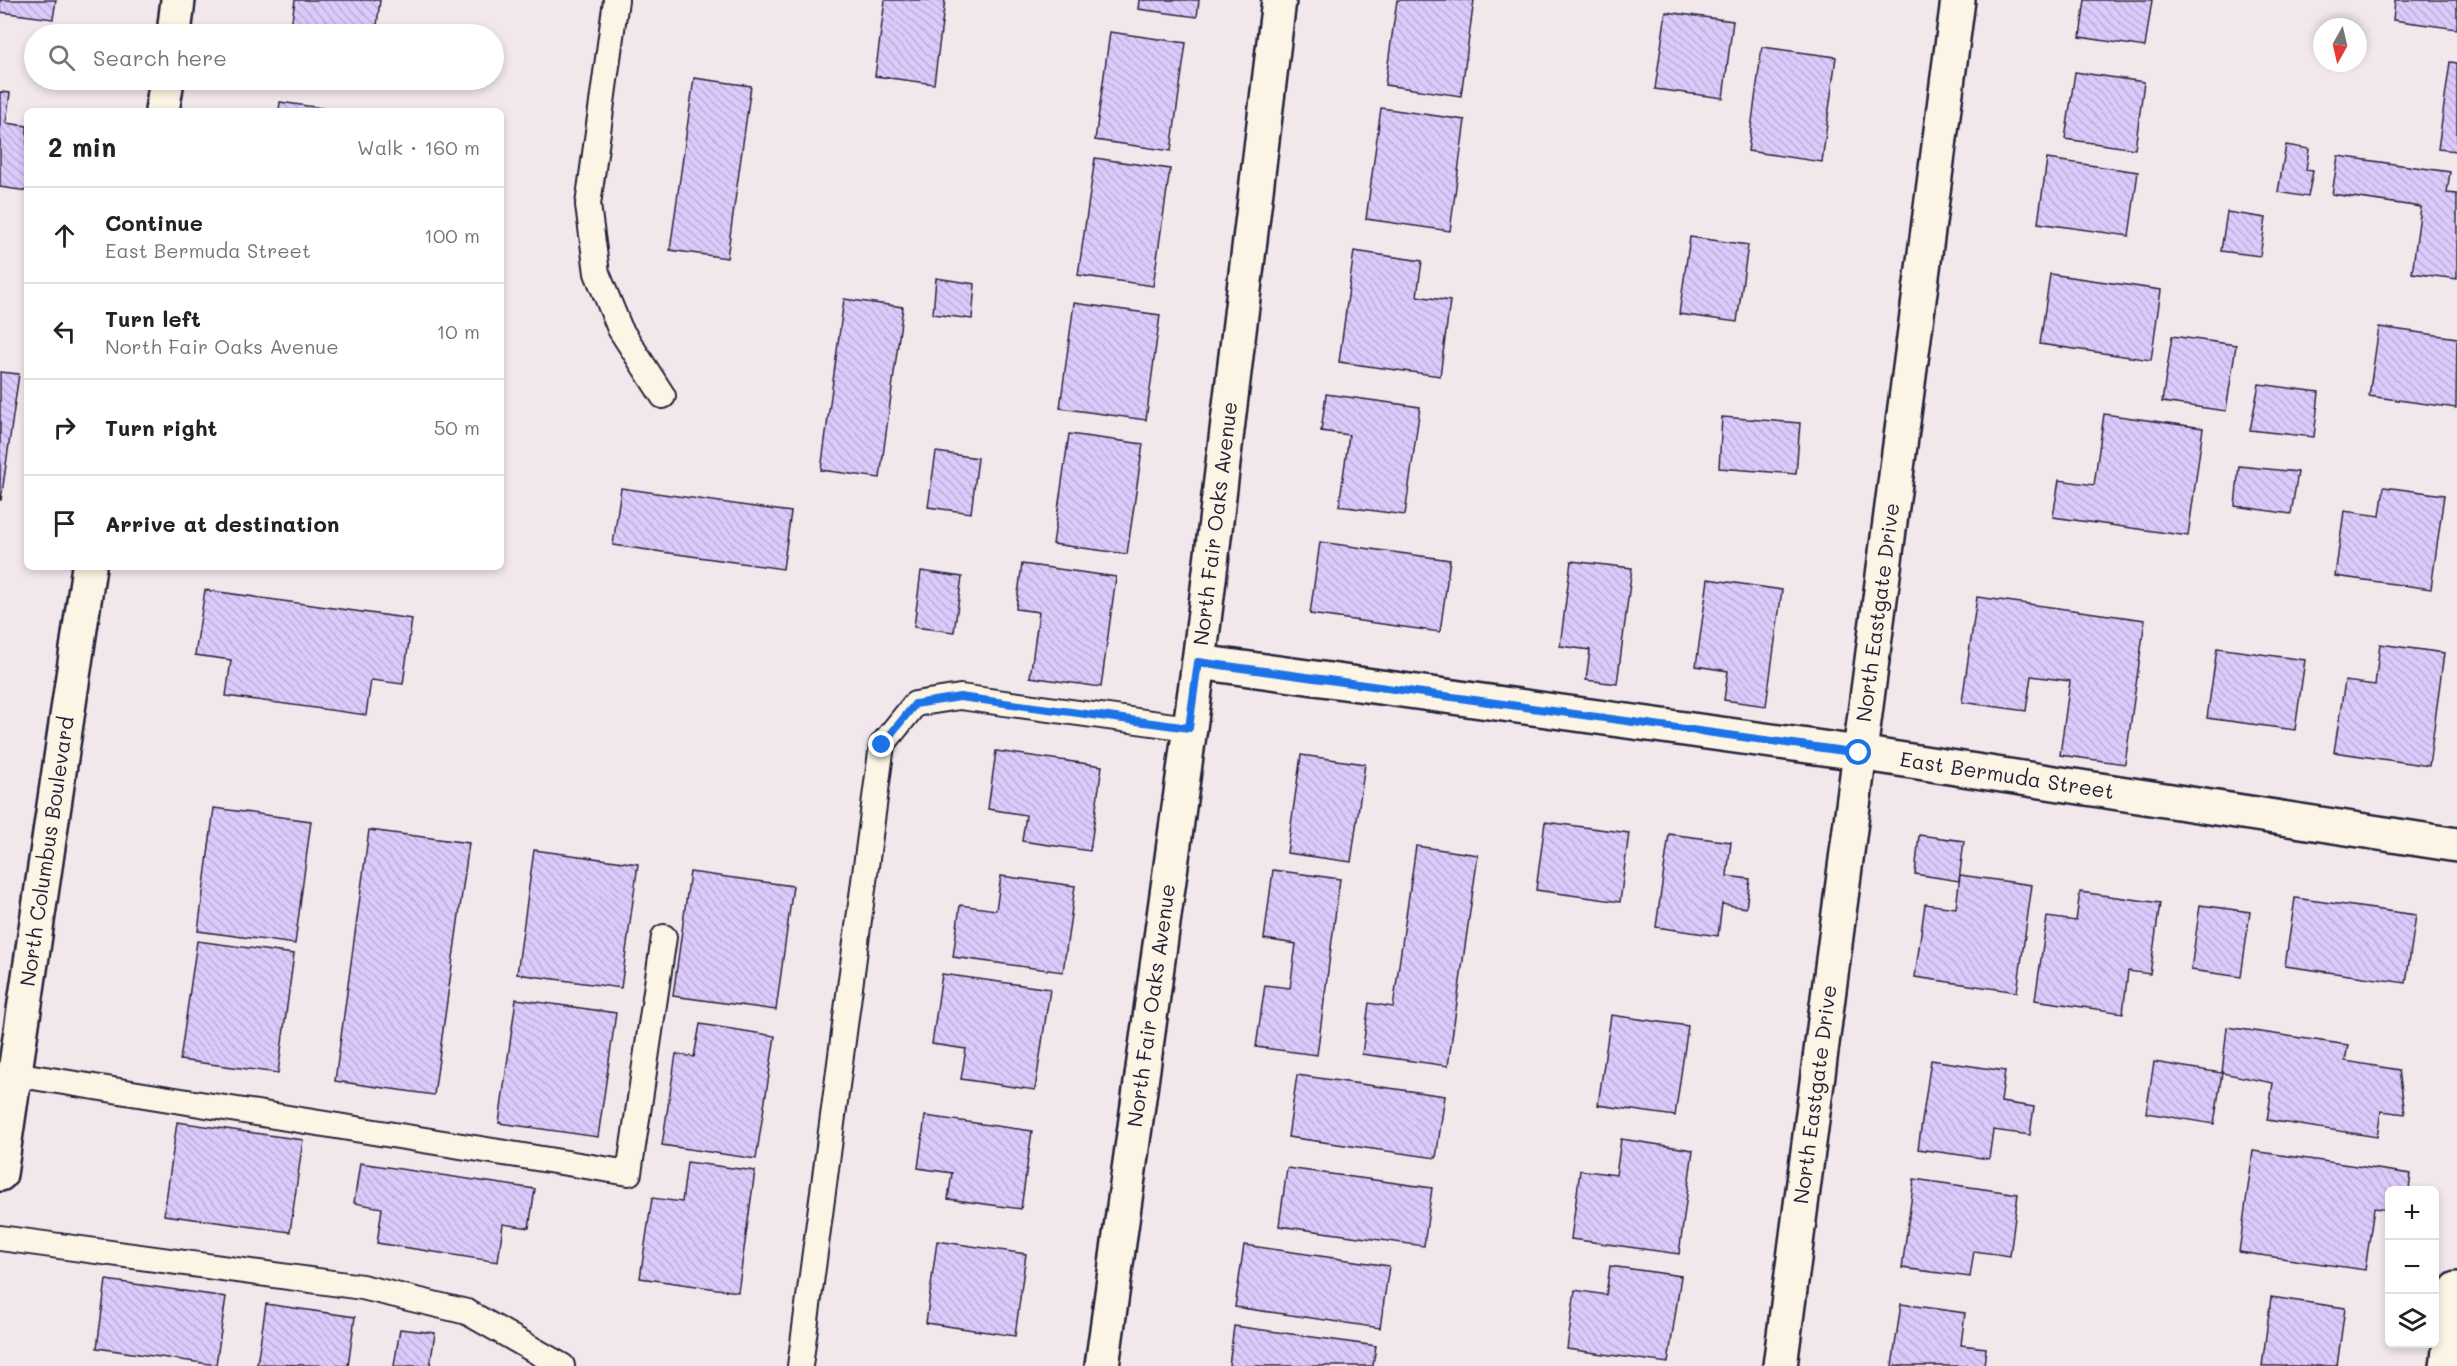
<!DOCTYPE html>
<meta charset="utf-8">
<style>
body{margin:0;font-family:Mali,sans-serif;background:#f6f6f6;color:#222}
.controls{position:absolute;right:18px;bottom:18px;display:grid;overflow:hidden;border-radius:9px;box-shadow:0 3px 9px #0003}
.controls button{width:54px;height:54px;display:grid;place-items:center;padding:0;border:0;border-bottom:2px solid #e0e0e0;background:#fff;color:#222;font:30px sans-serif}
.compass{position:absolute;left:2313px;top:18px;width:54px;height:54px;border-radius:50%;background:#fff;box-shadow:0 3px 9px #0003;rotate:188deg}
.stop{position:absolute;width:18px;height:18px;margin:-14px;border:4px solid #1a73e8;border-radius:50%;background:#fff}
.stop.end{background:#1a73e8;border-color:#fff;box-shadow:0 2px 6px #0008}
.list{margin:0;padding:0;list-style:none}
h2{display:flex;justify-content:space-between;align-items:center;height:78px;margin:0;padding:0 24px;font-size:26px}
h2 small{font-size:20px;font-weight:400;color:#767676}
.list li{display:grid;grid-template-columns:39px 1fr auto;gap:18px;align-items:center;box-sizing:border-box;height:96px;padding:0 24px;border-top:2px solid #e0e0e0}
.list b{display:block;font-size:22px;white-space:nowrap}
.list p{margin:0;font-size:20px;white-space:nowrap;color:#767676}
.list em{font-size:20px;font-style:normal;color:#767676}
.icon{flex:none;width:33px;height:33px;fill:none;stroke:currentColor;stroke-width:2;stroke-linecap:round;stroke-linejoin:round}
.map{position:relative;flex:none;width:2457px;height:1366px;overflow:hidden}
.search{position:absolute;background:#fff;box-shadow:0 3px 9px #0003;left:24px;top:24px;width:480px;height:66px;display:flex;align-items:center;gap:15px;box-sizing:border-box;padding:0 21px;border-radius:33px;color:#767676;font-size:22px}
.panel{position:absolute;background:#fff;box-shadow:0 3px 9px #0003;left:24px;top:108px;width:480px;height:462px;border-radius:9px}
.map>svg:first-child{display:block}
</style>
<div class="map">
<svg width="2457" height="1366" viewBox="0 0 2457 1366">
<defs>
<pattern id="building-back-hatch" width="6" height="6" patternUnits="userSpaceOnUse" patternTransform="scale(1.5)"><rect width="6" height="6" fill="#dccafb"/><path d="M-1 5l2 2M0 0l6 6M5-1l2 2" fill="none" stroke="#bcadd8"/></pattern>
</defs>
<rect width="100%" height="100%" fill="#f2e8ec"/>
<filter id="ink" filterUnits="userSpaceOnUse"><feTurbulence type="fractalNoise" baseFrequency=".0167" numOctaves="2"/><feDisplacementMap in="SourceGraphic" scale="12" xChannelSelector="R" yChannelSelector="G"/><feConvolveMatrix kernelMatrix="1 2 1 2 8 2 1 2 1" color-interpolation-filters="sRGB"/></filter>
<g filter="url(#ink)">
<g fill="url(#building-back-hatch)" stroke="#22223b" stroke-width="1.5">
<polygon points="0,0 56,0 53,19 0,12"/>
<polygon points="295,0 380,0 376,34 290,34"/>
<polygon points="885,0 945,0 934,84 875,76"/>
<polygon points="1139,0 1199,0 1197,17 1138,9"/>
<polygon points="1397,0 1474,0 1461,96 1385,85"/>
<polygon points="2085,0 2152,0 2145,47 2080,37"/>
<polygon points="2395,0 2457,0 2457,29 2393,20"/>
<polygon points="1666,12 1733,21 1723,98 1655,89"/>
<polygon points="1110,32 1186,43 1171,151 1095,140"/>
<polygon points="1762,47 1836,57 1822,162 1748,151"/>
<polygon points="2450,62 2457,63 2457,151 2438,149"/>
<polygon points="2075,72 2144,82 2135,149 2065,139"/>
<polygon points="694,78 751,86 727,258 670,250"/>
<polygon points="0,92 10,93 6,123 27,126 27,191 0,187"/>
<polygon points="280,102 342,111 279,111"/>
<polygon points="1381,108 1465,120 1450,231 1366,219"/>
<polygon points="2286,145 2309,149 2306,170 2313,171 2308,197 2278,192"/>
<polygon points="2338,156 2450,172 2447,193 2457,194 2457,279 2412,273 2421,207 2332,194"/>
<polygon points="1095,158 1170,169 1153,286 1078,275"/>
<polygon points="2047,159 2138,172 2129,236 2038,223"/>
<polygon points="2227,212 2266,218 2260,256 2221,251"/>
<polygon points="1690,237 1748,245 1737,322 1679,314"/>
<polygon points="1354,251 1422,261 1417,296 1450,301 1440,376 1339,362"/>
<polygon points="2050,274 2161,290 2151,360 2040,344"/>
<polygon points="936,278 975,284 972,319 933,314"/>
<polygon points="844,299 903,307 880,478 821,470"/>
<polygon points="1074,303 1160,315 1146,420 1060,408"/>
<polygon points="2379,327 2457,338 2456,408 2369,396"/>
<polygon points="2172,336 2236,345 2226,411 2162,402"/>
<polygon points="0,372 19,374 1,500 0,500"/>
<polygon points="2259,384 2319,392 2314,437 2250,430"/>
<polygon points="1326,394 1420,407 1405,515 1339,506 1349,435 1321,431"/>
<polygon points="2104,414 2203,428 2188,536 2053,517 2059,480 2094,485"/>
<polygon points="1722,417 1800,423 1796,474 1719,468"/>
<polygon points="1069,434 1143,444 1127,554 1053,544"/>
<polygon points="936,452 978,458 971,513 928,507"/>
<polygon points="2239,466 2298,472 2291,514 2235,506"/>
<polygon points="2384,487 2444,495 2431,589 2335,576 2344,511 2380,516"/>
<polygon points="621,488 791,512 783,569 613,545"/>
<polygon points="1320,542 1450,560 1440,632 1310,614"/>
<polygon points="1571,561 1632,568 1617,684 1586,680 1590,650 1560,646"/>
<polygon points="1022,564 1116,577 1101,687 1030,677 1039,612 1016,609"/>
<polygon points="921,571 962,577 954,632 914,627"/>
<polygon points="1708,579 1782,590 1766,706 1724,700 1728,671 1696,666"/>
<polygon points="205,590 412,619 403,684 371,680 366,715 226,696 231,660 195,655"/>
<polygon points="1977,597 2145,620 2125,764 2060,755 2070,681 2031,676 2026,711 1962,702"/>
<polygon points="2380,644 2444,653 2429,766 2334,752 2345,681 2375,685"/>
<polygon points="2217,648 2305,660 2295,730 2207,718"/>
<polygon points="996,751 1102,766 1090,851 1022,841 1026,815 988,809"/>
<polygon points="1301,755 1365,764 1351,862 1287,853"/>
<polygon points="214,808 311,821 295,944 198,931"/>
<polygon points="1545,822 1629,833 1620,902 1536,890"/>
<polygon points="369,830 469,843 434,1095 335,1081"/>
<polygon points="1669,834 1731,842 1727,876 1750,879 1746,908 1722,904 1718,936 1656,927"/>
<polygon points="1919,835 1964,841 1959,881 1915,874"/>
<polygon points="1416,846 1478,855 1448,1066 1362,1054 1369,1003 1393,1007"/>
<polygon points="534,850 638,864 621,988 517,974"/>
<polygon points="1273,870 1340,879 1317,1055 1256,1047 1265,985 1290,988 1296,944 1264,939"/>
<polygon points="690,872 793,886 776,1010 673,996"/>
<polygon points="1960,875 2032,885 2017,992 1915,977 1925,904 1956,908"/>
<polygon points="1001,876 1075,886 1063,972 953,957 960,905 996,910"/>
<polygon points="2080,892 2160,903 2150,974 2128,971 2123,1013 2035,1000 2047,917 2076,921"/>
<polygon points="2295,898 2416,915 2406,983 2285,966"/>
<polygon points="2200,905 2250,912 2241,977 2191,970"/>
<polygon points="197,941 294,954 278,1073 180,1060"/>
<polygon points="942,974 1050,989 1035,1090 961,1079 966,1049 932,1044"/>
<polygon points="516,999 616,1013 598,1137 499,1123"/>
<polygon points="1611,1015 1688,1026 1675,1116 1598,1105"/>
<polygon points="700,1024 775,1036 756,1159 662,1145 676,1054 694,1057"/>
<polygon points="2227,1027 2348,1045 2345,1061 2399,1070 2405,1114 2381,1111 2377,1137 2267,1120 2273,1083 2222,1073"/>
<polygon points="1931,1060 2005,1071 2001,1102 2034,1107 2030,1135 1993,1130 1989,1159 1918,1149"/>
<polygon points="2154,1062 2222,1073 2214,1124 2146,1113"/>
<polygon points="1297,1075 1445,1096 1436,1158 1288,1137"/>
<polygon points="925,1116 1032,1131 1021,1209 948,1199 952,1173 918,1168"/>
<polygon points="177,1122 303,1140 290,1232 164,1215"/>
<polygon points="1621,1139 1693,1150 1679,1254 1571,1239 1580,1170 1616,1175"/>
<polygon points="2253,1151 2411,1174 2409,1190 2390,1190 2390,1210 2374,1208 2365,1270 2239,1252"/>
<polygon points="687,1162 755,1171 738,1292 640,1278 652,1198 682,1202"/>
<polygon points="360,1163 535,1189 529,1228 503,1224 498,1262 377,1243 382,1208 354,1203"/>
<polygon points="1287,1168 1432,1188 1424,1246 1279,1226"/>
<polygon points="1914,1179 2018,1194 2010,1256 1974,1251 1970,1277 1902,1268"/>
<polygon points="937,1241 1026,1254 1015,1336 926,1323"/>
<polygon points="1244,1245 1389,1266 1380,1328 1235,1307"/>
<polygon points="1610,1266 1681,1276 1668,1363 1567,1349 1575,1290 1606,1295"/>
<polygon points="106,1280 226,1297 216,1365 97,1348"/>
<polygon points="2271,1297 2345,1308 2337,1366 2262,1366"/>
<polygon points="266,1304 355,1317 348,1366 257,1364"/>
<polygon points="1901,1304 1965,1313 1961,1345 1986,1348 1984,1366 1892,1366"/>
<polygon points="1234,1326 1376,1346 1373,1366 1229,1366"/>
<polygon points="400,1329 435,1333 430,1366 394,1366"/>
</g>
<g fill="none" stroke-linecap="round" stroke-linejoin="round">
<defs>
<g id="service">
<polyline points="616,0 588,205 597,273 620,329 663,396"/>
<polyline points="14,1074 629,1173 664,937"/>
<polyline points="0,1238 362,1287 467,1312 562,1366"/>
<polyline points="800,1366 882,745 915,704 960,697 1189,728"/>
</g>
<g id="minor">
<path id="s1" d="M1199,662L1859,753L2457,845"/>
<path id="s2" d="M1102,1366L1199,662L1279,0"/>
<path id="s3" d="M1780,1366L1958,0"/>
<polyline points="2447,1366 2457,1289"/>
</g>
<g id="tertiary">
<polyline points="174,34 178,0"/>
<polyline points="162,111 167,80"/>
<path id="s4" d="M0,1174L89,567"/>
</g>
</defs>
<use href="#service" stroke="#22223b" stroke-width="28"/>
<use href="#minor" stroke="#22223b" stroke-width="38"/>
<use href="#tertiary" stroke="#22223b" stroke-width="38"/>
<use href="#service" stroke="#fcf5e5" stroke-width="24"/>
<use href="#minor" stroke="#fcf5e5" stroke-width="33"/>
<use href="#tertiary" stroke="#fcf5e5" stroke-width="33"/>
</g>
</g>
<g fill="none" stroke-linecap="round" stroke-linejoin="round" filter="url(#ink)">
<polyline stroke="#1a73e8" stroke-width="8" points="882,745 915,704 960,697 1189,728 1198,662 1859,753"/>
</g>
<g text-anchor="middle" stroke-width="4.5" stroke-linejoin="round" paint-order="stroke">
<g font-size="21" fill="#22223b" stroke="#fcf5e5">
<text dy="7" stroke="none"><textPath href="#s2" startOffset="850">North Fair Oaks Avenue</textPath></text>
<text dy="7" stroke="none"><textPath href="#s3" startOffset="760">North Eastgate Drive</textPath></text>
<text dy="7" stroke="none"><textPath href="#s1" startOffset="816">East Bermuda Street</textPath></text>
<text dy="7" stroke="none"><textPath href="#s4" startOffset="326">North Columbus Boulevard</textPath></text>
<text dy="7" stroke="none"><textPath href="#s2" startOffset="364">North Fair Oaks Avenue</textPath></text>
<text dy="7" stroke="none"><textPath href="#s3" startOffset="274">North Eastgate Drive</textPath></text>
</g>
</g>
</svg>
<div class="controls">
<button>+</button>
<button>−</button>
<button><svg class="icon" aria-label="layers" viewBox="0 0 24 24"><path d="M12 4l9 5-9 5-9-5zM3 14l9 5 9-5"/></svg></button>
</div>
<svg class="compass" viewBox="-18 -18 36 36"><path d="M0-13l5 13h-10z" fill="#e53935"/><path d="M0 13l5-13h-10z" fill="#767676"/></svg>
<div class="stop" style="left:1859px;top:753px"></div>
<div class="stop end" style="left:882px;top:745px"></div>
<div class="search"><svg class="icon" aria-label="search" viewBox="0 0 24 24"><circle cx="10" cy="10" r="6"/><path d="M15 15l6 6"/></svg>Search here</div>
<section class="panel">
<h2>2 min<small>Walk · 160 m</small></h2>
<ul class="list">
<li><svg class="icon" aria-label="ahead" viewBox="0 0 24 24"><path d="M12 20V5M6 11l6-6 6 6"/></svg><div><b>Continue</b><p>East Bermuda Street</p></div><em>100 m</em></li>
<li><svg class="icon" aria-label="left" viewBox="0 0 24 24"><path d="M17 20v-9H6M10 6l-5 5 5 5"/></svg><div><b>Turn left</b><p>North Fair Oaks Avenue</p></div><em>10 m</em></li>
<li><svg class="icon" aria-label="right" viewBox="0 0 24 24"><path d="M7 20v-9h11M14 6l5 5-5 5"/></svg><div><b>Turn right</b></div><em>50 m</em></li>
<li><svg class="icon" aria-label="arrive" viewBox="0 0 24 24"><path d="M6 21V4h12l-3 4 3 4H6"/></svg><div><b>Arrive at destination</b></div></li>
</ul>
</section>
</div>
